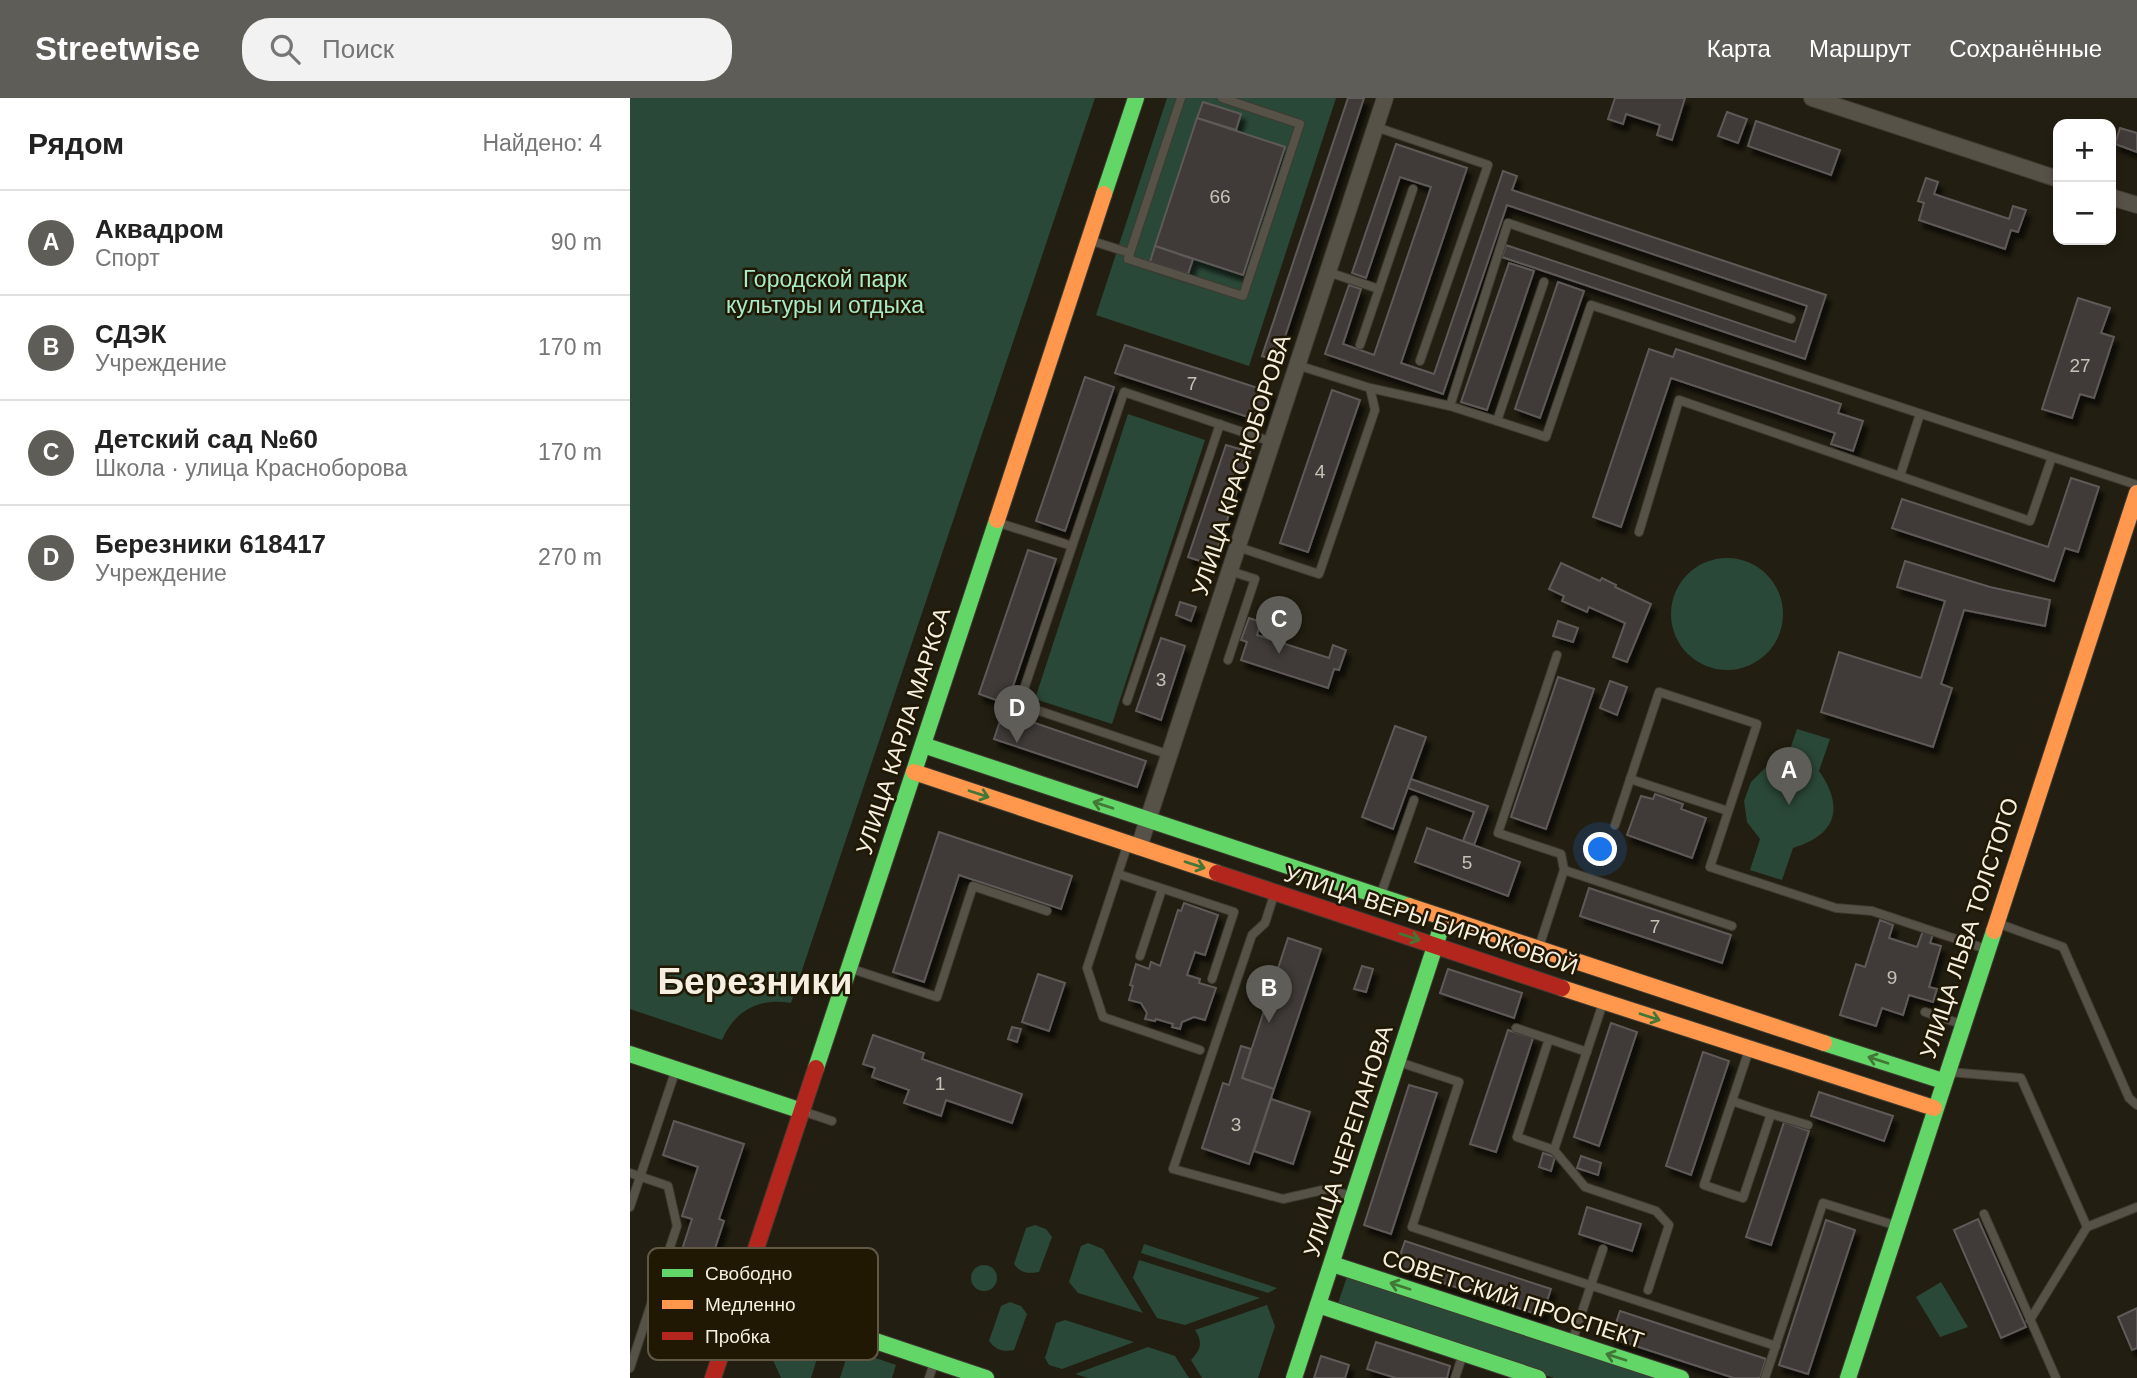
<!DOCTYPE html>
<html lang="ru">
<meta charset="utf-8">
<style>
body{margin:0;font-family:Arial,sans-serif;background:#f2f2f2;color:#222}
.controls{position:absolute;right:21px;top:21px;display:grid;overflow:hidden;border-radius:14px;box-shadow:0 4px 10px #0003}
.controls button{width:63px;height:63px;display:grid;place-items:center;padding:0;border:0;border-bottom:2px solid #e0e0e0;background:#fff;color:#222;font:35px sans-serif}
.you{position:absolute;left:971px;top:752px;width:24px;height:24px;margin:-18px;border:5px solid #fff;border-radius:50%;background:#1a73e8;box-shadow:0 0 0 10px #1a73e833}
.badge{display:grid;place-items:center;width:46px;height:46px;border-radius:50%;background:#5f5d57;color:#fff;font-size:23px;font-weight:700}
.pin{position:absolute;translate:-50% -58px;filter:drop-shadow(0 2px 4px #0008)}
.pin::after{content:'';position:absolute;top:37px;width:24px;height:21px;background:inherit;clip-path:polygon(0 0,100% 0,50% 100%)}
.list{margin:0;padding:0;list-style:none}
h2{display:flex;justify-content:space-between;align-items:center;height:91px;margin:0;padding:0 28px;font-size:30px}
h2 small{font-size:23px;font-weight:400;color:#767676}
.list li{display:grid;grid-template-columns:46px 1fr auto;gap:21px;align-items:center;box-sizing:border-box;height:105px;padding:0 28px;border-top:2px solid #e0e0e0}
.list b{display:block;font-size:26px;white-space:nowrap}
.list p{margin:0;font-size:23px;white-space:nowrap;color:#767676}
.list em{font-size:23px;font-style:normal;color:#767676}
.icon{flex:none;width:38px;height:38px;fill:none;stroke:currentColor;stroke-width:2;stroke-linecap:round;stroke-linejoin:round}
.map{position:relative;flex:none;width:1507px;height:1280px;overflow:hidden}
header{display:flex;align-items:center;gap:42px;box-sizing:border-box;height:98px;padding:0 35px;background:#5f5d57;color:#fff}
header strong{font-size:33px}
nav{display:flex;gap:38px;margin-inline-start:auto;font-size:24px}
.search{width:490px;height:63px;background:#f2f2f2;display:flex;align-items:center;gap:18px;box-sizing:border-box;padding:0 24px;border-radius:28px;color:#767676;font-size:26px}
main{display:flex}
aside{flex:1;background:#fff}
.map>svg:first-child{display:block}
</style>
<header>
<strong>Streetwise</strong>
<div class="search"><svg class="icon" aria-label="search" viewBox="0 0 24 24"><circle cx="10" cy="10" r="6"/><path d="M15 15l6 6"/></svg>Поиск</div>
<nav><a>Карта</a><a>Маршрут</a><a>Сохранённые</a></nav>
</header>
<main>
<aside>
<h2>Рядом<small>Найдено: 4</small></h2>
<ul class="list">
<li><span class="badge">A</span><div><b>Аквадром</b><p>Спорт</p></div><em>90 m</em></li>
<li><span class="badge">B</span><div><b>СДЭК</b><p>Учреждение</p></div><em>170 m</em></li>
<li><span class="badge">C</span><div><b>Детский сад №60</b><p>Школа · улица Красноборова</p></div><em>170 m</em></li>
<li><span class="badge">D</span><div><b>Березники 618417</b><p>Учреждение</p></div><em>270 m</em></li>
</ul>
</aside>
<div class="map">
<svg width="1507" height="1280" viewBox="0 0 1507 1280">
<defs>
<filter id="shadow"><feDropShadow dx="4.5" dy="7" stdDeviation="2" flood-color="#0009"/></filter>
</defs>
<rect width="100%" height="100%" fill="#221e11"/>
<g fill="#2a4837">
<path d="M0,0H465L161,905C130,899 104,913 92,942L0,911Z"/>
<polygon points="537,0 706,0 619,268 466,217"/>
<polygon points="498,316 575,342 482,626 405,601"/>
<circle cx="1097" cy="516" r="56"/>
<path d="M1167,631L1200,641L1189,673C1215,710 1206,737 1163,750L1152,782L1120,772L1130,741L1117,724L1114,703L1121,684L1136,669L1156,663Z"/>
<path d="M405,1127L416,1131L422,1139L409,1174C397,1176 391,1175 384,1166L396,1130Z"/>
<polygon points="458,1145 473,1151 513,1215 448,1195 439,1184 451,1148"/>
<polygon points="514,1146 647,1190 638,1195 511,1155"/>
<polygon points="509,1162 630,1200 555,1227 527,1220 503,1180"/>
<circle cx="354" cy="1180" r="13"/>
<polygon points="718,1176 1034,1280 924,1280 707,1208"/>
<polygon points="1311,1184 1338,1229 1310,1239 1286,1199"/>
<path d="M380,1204L391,1208L397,1216L384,1252C373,1254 367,1253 359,1243L371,1208Z"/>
<path d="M637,1207L645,1228L628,1280H572L561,1262C571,1252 573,1244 565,1232Z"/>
<polygon points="435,1222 504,1244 432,1271 419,1267 415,1260 426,1225"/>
<polygon points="141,1225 192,1244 181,1280 151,1280 134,1242"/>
<polygon points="518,1249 545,1258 559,1280 458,1280 445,1276"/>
<polygon points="219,1251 266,1267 262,1280 210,1280"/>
</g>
<g fill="#3f3a39" stroke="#5e5a58" stroke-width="2" filter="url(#shadow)">
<polygon points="718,0 734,0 647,263 632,258"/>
<polygon points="985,0 1055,0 1042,42 1027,37 1030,27 996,16 993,26 978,21"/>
<polygon points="573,4 611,16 606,32 567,20"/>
<polygon points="1097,14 1117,21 1108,45 1088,38"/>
<polygon points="567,20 655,49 613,177 525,148"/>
<polygon points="1126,23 1210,52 1201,77 1118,48"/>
<polygon points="1490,30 1507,35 1507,54 1485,46"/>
<polygon points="766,46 837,70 771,265 804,276 873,73 887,78 882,92 1196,197 1175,261 872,159 876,147 1165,244 1177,208 877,107 813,296 695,256 719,187 731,191 713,246 744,257 801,89 770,79 736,180 722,175"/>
<polygon points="1296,80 1308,84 1304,96 1379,121 1383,108 1396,112 1388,134 1381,132 1375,151 1289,122 1294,105 1288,103"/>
<polygon points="525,148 563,161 558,176 520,164"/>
<polygon points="879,165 904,173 857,312 831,304"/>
<polygon points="928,184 954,193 910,320 885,311"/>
<polygon points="1448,200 1480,210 1471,235 1484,239 1464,300 1450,296 1442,320 1412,311"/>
<polygon points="495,247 640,294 630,323 485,275"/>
<polygon points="1019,251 1043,259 1046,251 1211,306 1208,315 1233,323 1223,353 1201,346 1205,335 1041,280 991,429 963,419"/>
<polygon points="455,279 484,289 435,433 406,423"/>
<polygon points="702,292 730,302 678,454 650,445"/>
<polygon points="596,347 620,354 582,467 558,459"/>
<polygon points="1441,380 1469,389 1448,454 1435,450 1424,483 1262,430 1272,401 1418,449"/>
<polygon points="398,452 426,461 377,606 349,596"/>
<polygon points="1275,463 1360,489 1420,502 1415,528 1334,512 1311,586 1322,590 1303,649 1191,614 1209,554 1291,580 1315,503 1267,489"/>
<polygon points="931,465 970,483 972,480 986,487 985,489 1021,506 997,564 983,559 995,525 959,509 957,514 932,503 934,498 919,491"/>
<polygon points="550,504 566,509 561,523 546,517"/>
<polygon points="619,520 631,524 627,537 699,560 703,547 716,552 709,572 704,571 698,590 611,562 617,544 611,542"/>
<polygon points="928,523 948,530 943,544 923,538"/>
<polygon points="531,540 555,548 531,622 506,613"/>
<polygon points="928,579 964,591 916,731 881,719"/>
<polygon points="980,583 997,589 987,617 970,610"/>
<polygon points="373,614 516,663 507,689 364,641"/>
<polygon points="765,628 796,639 763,731 732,719"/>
<polygon points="781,681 858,708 844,747 833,743 844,714 778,690"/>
<polygon points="1025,696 1053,706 1051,711 1076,720 1062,760 997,737 1011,698 1023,701"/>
<polygon points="797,730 890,764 878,798 785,764"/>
<polygon points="309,734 442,778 431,811 329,777 294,884 263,874"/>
<polygon points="959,790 1101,837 1092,865 950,818"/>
<polygon points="554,805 588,817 575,857 565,854 557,877 570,881 569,885 586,890 575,922 564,919 552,924 550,931 542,929 543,926 526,921 525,923 515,921 517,915 511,905 499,902 503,888 500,887 506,866 519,871 521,864 530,868 548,812 551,813"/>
<polygon points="1250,822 1263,827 1259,840 1287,849 1293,833 1303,836 1300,845 1311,848 1299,889 1307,891 1303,904 1279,897 1273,917 1252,910 1246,928 1210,917 1226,866 1235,869"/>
<polygon points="658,840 691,851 644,991 612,980"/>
<polygon points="732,868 743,871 736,894 724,891"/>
<polygon points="818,871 892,895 884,920 810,895"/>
<polygon points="408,876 435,885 419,933 392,924"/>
<polygon points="981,925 1007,934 969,1048 944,1039"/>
<polygon points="382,929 391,931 387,944 378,941"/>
<polygon points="878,932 903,940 866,1054 840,1046"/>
<polygon points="243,937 294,955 292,961 392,996 382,1025 316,1002 311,1018 274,1005 279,992 242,979 245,970 233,966"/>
<polygon points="611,948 621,951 612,980 644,991 619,1066 572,1050 593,985 599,987"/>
<polygon points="1073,954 1099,963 1061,1077 1036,1068"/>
<polygon points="779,987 807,995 761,1136 734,1127"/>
<polygon points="1189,994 1263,1018 1254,1043 1181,1018"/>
<polygon points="641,1001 680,1014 663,1066 624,1053"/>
<polygon points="44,1023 114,1046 89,1121 94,1123 57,1235 28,1225 62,1121 52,1118 68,1069 33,1057"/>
<polygon points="1154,1024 1179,1033 1141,1147 1116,1139"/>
<polygon points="913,1055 925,1059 921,1073 909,1069"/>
<polygon points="951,1058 971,1065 968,1077 947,1070"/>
<polygon points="957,1109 1011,1126 1002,1153 949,1136"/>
<polygon points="1348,1121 1396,1229 1371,1240 1324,1132"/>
<polygon points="1196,1122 1225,1132 1178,1276 1149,1267"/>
<polygon points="775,1143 921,1191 912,1218 766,1169"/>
<polygon points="1507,1210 1507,1250 1502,1252 1488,1219"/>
<polygon points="990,1213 1136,1261 1130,1280 1104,1280 981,1240"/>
<polygon points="746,1244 820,1268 817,1280 766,1280 737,1271"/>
<polygon points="691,1258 719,1267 715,1280 684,1280"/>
</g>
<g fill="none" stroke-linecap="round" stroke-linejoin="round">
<defs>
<g id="lane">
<polyline points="551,0 498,161 613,198 670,26 592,0"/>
<polyline points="746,29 858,67 790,263"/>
<polyline points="462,143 500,155"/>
<polyline points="698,174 749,191"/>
<polyline points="730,247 783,91"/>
<polyline points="667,267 740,290 820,308 878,125 1161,221"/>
<polyline points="820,308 867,323 914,184"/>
<polyline points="867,323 916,339 961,207 1507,387"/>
<polyline points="1270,378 1290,316"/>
<polyline points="366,424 442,448"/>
<polyline points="1009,434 1049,302 1400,423 1422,359"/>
<polyline points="608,449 689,476 745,312 740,290"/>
<polyline points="927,557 868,735 931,756 934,772"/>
<polyline points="598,562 625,481 600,473"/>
<polyline points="497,603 590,326"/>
<polyline points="540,657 389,606 494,294 642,344"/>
<polyline points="1000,681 1098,713"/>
<polyline points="985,727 1029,594 1127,626 1080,769 1206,810 1242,813 1356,851"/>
<polyline points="498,745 457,870 473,919 570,952"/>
<polyline points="488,776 604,814 582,881"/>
<polyline points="751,796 784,702"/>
<polyline points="644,797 635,825 622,837 543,1071 653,1101 697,1091 721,1098"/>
<polyline points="1367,825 1433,849 1499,1000 1507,1007"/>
<polyline points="909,849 934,772 1102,828"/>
<polyline points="510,858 532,791"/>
<polyline points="219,870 307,899 343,788 417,813"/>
<polyline points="1295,914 1331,926"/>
<polyline points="886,930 919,941"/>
<polyline points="957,954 919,941 887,1039 924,1052 955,1089 1026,1113 1039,1127 1018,1192"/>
<polyline points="769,964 829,984 782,1129 1146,1248"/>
<polyline points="1319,974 1391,980 1457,1129"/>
<polyline points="1102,1003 1141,1016 1113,1100 1074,1087 1118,955"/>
<polyline points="172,1013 202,1023"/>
<polyline points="1141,1016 1178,1027"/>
<polyline points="924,1052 973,905"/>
<polyline points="0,1075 38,1088 47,1128 0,1270"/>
<polyline points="0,1109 45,974"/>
<polyline points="1354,1116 1426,1280"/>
<polyline points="1400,1222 1457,1129 1507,1109"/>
<polyline points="942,1244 973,1151"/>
<polyline points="299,1280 304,1265"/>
<polyline points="825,1280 833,1256"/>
<polyline points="1135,1280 1193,1105 1264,1127"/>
</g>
<g id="street">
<polyline points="1182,0 1428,81"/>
<polyline points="1481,99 1507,107"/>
<polyline points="509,749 755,0"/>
</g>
<g id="fast">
<polyline points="474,96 506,0"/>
<polyline points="293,647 779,808"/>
<polyline points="1194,945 1313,983"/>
<polyline points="0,956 172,1013"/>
<polyline points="186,970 367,422"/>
<polyline points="702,1166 1051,1280"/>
<polyline points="111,1198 356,1280"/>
<polyline points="688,1207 908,1280"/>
<polyline points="664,1280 809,836"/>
<polyline points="1218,1280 1364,833"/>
</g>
<g id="slow">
<polyline points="367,422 474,96"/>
<polyline points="284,674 587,775"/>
<polyline points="779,808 1194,945"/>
<polyline points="1364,833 1507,395"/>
<polyline points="932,890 1304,1010"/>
</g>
<g id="jam">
<polyline points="587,775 932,890"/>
<polyline points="83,1280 186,970"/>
</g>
</defs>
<use href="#lane" stroke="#3e3b31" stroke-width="10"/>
<use href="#street" stroke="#3e3b31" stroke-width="18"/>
<use href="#fast" stroke="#3e3b31" stroke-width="18"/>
<use href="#slow" stroke="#3e3b31" stroke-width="18"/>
<use href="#jam" stroke="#3e3b31" stroke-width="18"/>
<use href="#lane" stroke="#565248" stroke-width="8"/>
<use href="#street" stroke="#565248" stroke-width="16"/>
<use href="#fast" stroke="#63d668" stroke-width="16"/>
<use href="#slow" stroke="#ff974d" stroke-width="16"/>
<use href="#jam" stroke="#b3261e" stroke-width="16"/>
</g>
<defs><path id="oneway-shaft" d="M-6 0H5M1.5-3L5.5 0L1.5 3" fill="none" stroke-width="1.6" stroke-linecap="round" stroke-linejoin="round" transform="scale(1.75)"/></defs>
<g stroke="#427735">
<use href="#oneway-shaft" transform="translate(349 696) rotate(18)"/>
<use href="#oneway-shaft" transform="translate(473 707) rotate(-162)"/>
<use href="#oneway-shaft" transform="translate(565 767) rotate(18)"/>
<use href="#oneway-shaft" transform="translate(780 839) rotate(18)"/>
<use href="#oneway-shaft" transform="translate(1020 919) rotate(18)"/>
<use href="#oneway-shaft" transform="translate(1248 962) rotate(-162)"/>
<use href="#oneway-shaft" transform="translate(770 1188) rotate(-162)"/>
<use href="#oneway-shaft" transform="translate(986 1259) rotate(-162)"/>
</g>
<g text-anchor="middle" stroke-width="5" stroke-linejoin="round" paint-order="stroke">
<g font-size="19" fill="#c7c2b6">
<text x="590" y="105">66</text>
<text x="1450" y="274">27</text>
<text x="562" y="292">7</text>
<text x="690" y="380">4</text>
<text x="531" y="588">3</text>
<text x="837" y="771">5</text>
<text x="1025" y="835">7</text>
<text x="1262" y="886">9</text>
<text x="310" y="992">1</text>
<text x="606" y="1033">3</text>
</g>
<g font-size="23" fill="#a8eac9" stroke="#201802">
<text x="195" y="189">Городской парк<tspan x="195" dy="26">культуры и отдыха</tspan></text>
</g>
<g font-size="23" fill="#f4efe0" stroke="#201802">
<text transform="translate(611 367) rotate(-72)" y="8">УЛИЦА КРАСНОБОРОВА</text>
<text transform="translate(273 633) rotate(-72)" y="8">УЛИЦА КАРЛА МАРКСА</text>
<text transform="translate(801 822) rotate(18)" y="8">УЛИЦА ВЕРЫ БИРЮКОВОЙ</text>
<text transform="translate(1339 830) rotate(-72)" y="8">УЛИЦА ЛЬВА ТОЛСТОГО</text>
<text transform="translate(718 1043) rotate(-72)" y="8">УЛИЦА ЧЕРЕПАНОВА</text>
<text transform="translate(883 1201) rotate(18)" y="8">СОВЕТСКИЙ ПРОСПЕКТ</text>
</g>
<g font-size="37" font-weight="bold" fill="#f4efe0" stroke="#201802">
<text x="125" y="896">Березники</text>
</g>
</g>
<rect x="18" y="1150" width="230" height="112" rx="10" fill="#201802" stroke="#605845" stroke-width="2"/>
<rect x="32" y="1171" width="31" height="8" fill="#63d668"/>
<rect x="32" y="1202" width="31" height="9" fill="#ff974d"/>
<rect x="32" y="1234" width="31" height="8" fill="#b3261e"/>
<g font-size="19" fill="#f4efe0">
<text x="75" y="1182">Свободно</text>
<text x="75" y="1213">Медленно</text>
<text x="75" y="1245">Пробка</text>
</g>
</svg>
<div class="controls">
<button>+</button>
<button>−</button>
</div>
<div class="you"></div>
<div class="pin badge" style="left:1159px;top:707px">A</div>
<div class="pin badge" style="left:639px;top:925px">B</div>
<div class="pin badge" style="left:649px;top:556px">C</div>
<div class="pin badge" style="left:387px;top:645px">D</div>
</div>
</main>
